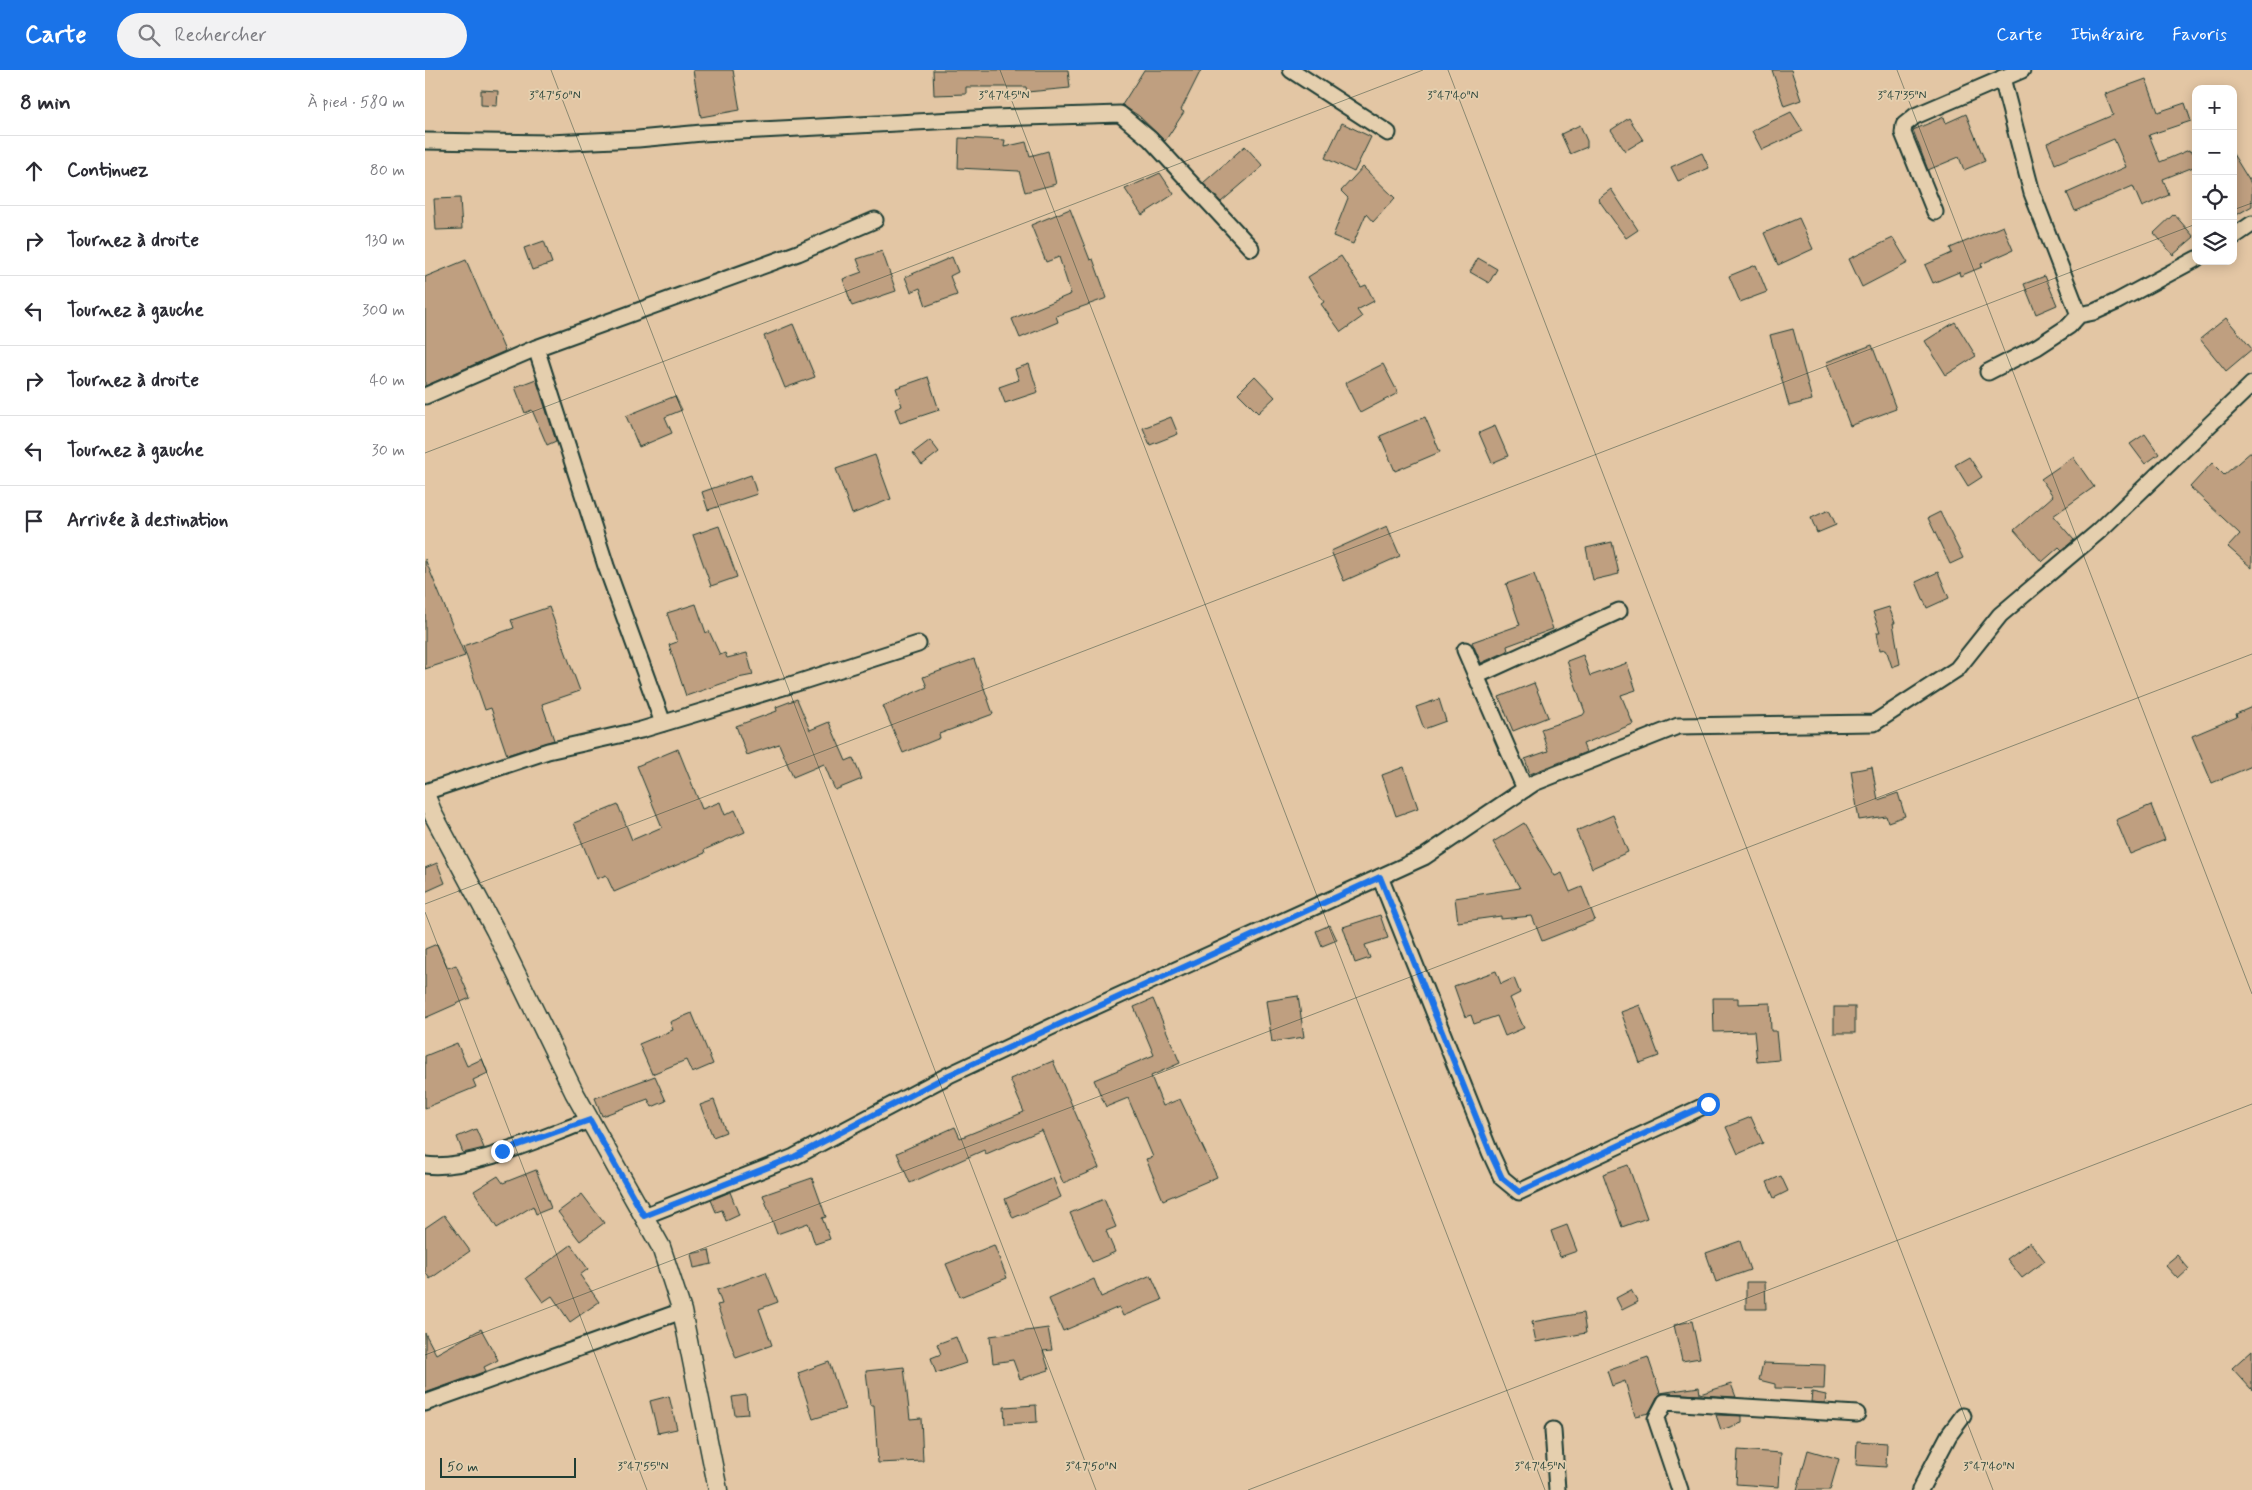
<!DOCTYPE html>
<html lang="fr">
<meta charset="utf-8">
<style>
body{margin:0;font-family:Mynerve,sans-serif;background:#f2f2f3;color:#2b2b33}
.controls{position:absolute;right:15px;top:15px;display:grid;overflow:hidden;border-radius:10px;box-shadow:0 2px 12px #0003}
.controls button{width:45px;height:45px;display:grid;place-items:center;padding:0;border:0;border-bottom:1px solid #e1e1e2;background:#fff;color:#2b2b33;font:25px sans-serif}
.scale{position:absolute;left:15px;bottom:12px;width:136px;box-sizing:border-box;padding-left:5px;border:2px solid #1f3d34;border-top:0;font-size:14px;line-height:18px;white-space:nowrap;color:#1f3d34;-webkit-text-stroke:4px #e5cfae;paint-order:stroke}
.stop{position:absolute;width:15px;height:15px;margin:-11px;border:4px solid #1a73e8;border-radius:50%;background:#fff}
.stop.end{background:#1a73e8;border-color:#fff;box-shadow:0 1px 5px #0008}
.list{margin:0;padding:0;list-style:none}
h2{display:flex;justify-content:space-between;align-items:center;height:65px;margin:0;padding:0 20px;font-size:21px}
h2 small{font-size:16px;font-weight:400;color:#7c7c81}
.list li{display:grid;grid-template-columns:32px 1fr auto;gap:15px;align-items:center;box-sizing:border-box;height:70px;padding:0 20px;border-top:1px solid #e1e1e2}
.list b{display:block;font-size:19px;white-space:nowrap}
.list em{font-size:16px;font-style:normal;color:#7c7c81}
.icon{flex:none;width:28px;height:28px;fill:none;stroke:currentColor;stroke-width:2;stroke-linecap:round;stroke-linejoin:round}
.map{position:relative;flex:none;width:1827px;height:1420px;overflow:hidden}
header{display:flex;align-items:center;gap:30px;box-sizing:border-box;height:70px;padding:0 25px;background:#1a73e8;color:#fff}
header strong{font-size:24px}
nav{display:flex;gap:28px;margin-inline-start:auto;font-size:18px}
.search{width:350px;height:45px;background:#f2f2f3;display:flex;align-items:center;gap:12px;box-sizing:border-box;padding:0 18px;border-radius:28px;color:#7c7c81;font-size:19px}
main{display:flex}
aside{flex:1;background:#fff}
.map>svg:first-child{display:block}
</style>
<header>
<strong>Carte</strong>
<div class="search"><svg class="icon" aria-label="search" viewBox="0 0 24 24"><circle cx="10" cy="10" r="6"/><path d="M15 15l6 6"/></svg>Rechercher</div>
<nav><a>Carte</a><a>Itinéraire</a><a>Favoris</a></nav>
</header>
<main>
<aside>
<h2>8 min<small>À pied · 580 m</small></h2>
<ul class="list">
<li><svg class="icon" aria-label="ahead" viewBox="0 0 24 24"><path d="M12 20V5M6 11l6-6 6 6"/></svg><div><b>Continuez</b></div><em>80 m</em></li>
<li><svg class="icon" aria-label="right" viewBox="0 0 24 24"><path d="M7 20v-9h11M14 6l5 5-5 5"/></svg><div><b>Tournez à droite</b></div><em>130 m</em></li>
<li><svg class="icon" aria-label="left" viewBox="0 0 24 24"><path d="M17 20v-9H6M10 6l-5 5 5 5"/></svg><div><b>Tournez à gauche</b></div><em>300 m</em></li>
<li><svg class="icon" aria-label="right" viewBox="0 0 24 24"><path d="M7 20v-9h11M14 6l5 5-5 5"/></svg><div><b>Tournez à droite</b></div><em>40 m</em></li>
<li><svg class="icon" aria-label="left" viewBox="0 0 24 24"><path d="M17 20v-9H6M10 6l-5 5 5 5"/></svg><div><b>Tournez à gauche</b></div><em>30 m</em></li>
<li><svg class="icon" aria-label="arrive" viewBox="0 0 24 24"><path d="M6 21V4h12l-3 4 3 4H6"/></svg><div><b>Arrivée à destination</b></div></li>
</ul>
</aside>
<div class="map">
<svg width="1827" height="1420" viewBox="0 0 1827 1420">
<rect width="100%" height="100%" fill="#e3c6a4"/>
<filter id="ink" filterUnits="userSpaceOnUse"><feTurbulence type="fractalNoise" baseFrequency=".02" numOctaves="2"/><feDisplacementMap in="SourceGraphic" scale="10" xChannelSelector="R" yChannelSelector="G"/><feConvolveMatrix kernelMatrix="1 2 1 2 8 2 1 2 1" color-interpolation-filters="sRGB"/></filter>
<g filter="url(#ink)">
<g fill="#bf9f80" stroke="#1f3d34">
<polygon points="268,0 308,0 315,40 276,47"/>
<polygon points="508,0 643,0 645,18 602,22 601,17 541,17 541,24 509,25"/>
<polygon points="719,0 776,0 756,40 759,42 740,71 714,46 697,35"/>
<polygon points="1347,0 1366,0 1376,30 1359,36"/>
<polygon points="1721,9 1733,42 1760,33 1766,51 1724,65 1735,92 1764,80 1765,82 1771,80 1771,96 1738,109 1744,125 1717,137 1708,116 1650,141 1642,123 1701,97 1689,69 1630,94 1622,73 1688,45 1680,24"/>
<polygon points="56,20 73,21 72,36 56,35"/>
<polygon points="1366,42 1378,61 1337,80 1327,61"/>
<polygon points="1541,44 1560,91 1539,100 1534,87 1503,100 1488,60 1519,47 1521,53"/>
<polygon points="1204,48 1218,70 1200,81 1186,60"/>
<polygon points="917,53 946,67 929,102 900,88"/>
<polygon points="1155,55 1162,71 1162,77 1145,84 1136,64"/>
<polygon points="534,68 580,70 579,77 601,72 605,86 623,81 631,114 600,122 594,101 533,98"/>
<polygon points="820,76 838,96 796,132 778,113"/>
<polygon points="1277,83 1284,98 1253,111 1246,97"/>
<polygon points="1808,84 1827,115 1827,136 1808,147"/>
<polygon points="938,97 970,128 948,152 941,144 928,174 908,166 923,128 916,121"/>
<polygon points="735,103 749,124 717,145 700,119"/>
<polygon points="1186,119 1213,160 1201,168 1173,129"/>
<polygon points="35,128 37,159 11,160 9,129"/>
<polygon points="645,139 665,190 668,189 682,228 631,246 633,252 595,268 587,249 646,224 634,187 621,192 606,155"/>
<polygon points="1749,144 1769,167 1748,185 1729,163"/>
<polygon points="1374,148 1388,179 1353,195 1339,163"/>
<polygon points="1578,156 1588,180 1556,194 1557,197 1535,206 1534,202 1508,213 1500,195 1527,183 1525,178"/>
<polygon points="1468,168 1483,193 1437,217 1424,189"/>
<polygon points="119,171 127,193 107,200 99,178"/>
<polygon points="457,181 471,221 427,236 418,209 437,202 432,189"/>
<polygon points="916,186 936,217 941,215 949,231 932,240 937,247 916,262 896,234 899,232 883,207"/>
<polygon points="527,187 533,202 525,206 532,225 501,236 495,218 486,222 480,207"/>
<polygon points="1053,188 1072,199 1064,213 1045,202"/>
<polygon points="41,190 80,281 0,316 0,207"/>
<polygon points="1331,195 1342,222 1315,232 1304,206"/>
<polygon points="1620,206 1632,235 1611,244 1599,214"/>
<polygon points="1801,248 1827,279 1801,301 1775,269"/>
<polygon points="1530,252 1551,286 1521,305 1500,271"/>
<polygon points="368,254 390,307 360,318 339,266"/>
<polygon points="1368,259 1387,330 1364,336 1345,265"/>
<polygon points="1447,275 1471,339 1425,356 1401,292"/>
<polygon points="604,294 613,322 580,333 574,317 594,310 590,299"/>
<polygon points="958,294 973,323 935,343 920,313"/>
<polygon points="830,306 850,327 833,343 813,323"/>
<polygon points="503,307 514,340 475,353 470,339 477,336 471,318"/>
<polygon points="111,309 131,371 122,375 107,340 100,343 90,317"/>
<polygon points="250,326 257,340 240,347 247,363 214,377 201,346"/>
<polygon points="746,347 753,364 725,375 718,358"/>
<polygon points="1000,347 1015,382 970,401 955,366"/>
<polygon points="1070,356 1083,386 1067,393 1054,363"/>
<polygon points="1720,364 1734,384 1720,394 1705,374"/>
<polygon points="505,370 514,382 497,395 488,383"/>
<polygon points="1827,381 1827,498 1803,477 1815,464 1765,417 1787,393 1799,405"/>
<polygon points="450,385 466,429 427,444 411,399"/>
<polygon points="1544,387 1557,407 1543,416 1530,395"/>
<polygon points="1648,387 1669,417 1628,446 1649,470 1637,480 1634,477 1617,492 1589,460 1628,426 1616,409"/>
<polygon points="326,405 332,424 283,440 277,422"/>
<polygon points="1404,440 1411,455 1392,463 1386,448"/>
<polygon points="1515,442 1538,488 1525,494 1503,448"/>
<polygon points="294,456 312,507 286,516 268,465"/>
<polygon points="962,456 975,486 919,511 906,481"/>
<polygon points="1187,472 1194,504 1168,510 1161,478"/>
<polygon points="0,489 40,586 0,599"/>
<polygon points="1513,502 1524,528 1502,538 1491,512"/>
<polygon points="1109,504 1128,559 1082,576 1083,581 1056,593 1047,572 1095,555 1081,514"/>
<polygon points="271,534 281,563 284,561 295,585 300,583 302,588 322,583 328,605 313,608 261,626 244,575 252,572 242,543"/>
<polygon points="124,537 155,621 117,634 129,670 82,685 66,638 60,640 38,576 89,558 86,550"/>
<polygon points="1464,537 1470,553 1468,553 1475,594 1467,597 1461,579 1455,580 1452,562 1455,562 1448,542"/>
<polygon points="1158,585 1165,606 1202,593 1211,620 1196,625 1208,654 1158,674 1161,682 1105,704 1100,689 1123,681 1116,659 1158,645 1160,642 1142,591"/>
<polygon points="549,589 568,644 514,664 515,668 478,683 458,636 502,617 498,607"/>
<polygon points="1109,613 1123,647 1088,661 1074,627"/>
<polygon points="372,629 385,660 404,652 421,691 428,688 437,709 410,720 399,694 368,707 354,674 322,685 311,656 352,641 351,637"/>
<polygon points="1014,629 1021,651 999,659 991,637"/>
<polygon points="1827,637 1827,696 1787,713 1767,666 1812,647 1811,644"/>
<polygon points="253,679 277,739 295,732 300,745 310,740 320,762 279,780 280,783 189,822 181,805 172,809 149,753 193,735 207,770 237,757 212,696"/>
<polygon points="979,697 993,738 971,746 957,705"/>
<polygon points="1447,697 1453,730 1473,723 1480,746 1463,752 1461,746 1434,750 1426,701"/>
<polygon points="1726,735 1740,770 1705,784 1691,750"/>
<polygon points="1188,745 1203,782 1167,798 1151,761"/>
<polygon points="1099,753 1130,806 1137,803 1145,822 1157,817 1170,850 1117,871 1107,846 1076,849 1076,846 1033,852 1030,828 1095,818 1068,772"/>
<polygon points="12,793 20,813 0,822 0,798"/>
<polygon points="955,845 963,868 940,875 945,888 930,893 918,857"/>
<polygon points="905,855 912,870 897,876 891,861"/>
<polygon points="12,874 23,898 31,895 45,928 0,948 0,879"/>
<polygon points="1071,901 1076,914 1089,908 1095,923 1085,928 1099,958 1080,966 1072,946 1049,954 1046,945 1040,947 1029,916"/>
<polygon points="873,926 879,967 847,972 841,931"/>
<polygon points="1288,928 1313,928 1313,934 1345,933 1346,961 1351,961 1354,990 1332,992 1329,961 1289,962"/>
<polygon points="728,929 755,993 726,1006 738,1036 755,1029 792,1107 738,1130 721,1089 728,1087 703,1028 681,1037 669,1010 729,985 709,937"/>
<polygon points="1215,935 1234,986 1215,993 1196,942"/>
<rect x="1409" y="937" width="21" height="26"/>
<polygon points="267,943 288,994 267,1003 261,990 227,1004 214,974 248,960 245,952"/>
<polygon points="32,973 42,996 57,989 63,1003 48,1010 51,1017 0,1038 0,986"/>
<polygon points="628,991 674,1098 638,1113 617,1060 561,1084 559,1080 485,1113 472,1083 530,1057 535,1068 599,1042 585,1009"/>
<polygon points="230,1006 241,1031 227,1037 223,1029 177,1046 170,1028"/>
<polygon points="289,1030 301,1062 288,1067 275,1035"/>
<polygon points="1326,1047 1338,1073 1313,1084 1301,1057"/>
<polygon points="51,1059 59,1078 38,1083 32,1067"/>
<polygon points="1203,1095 1222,1148 1197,1157 1178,1104"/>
<polygon points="111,1100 126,1138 111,1144 108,1136 72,1158 49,1121 73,1106 78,1113"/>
<polygon points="1356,1106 1363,1121 1349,1128 1342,1112"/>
<polygon points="387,1108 401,1147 397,1148 405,1169 390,1174 383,1153 352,1164 338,1125"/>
<polygon points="628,1108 636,1127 588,1148 580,1129"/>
<polygon points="305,1122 314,1145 301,1151 297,1140 291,1142 286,1130"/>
<polygon points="157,1124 179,1153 155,1171 133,1142"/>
<polygon points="679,1129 691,1157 681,1161 690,1182 667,1192 645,1143"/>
<polygon points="19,1145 45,1181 5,1209 0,1202 0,1158"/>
<polygon points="1142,1155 1152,1181 1135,1187 1126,1161"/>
<polygon points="1315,1171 1325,1200 1291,1212 1281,1183"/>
<polygon points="1605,1172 1620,1191 1597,1208 1582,1189"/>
<polygon points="146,1175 163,1199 155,1205 174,1232 145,1252 127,1226 118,1232 101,1208"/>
<polygon points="569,1175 582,1208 535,1227 521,1194"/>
<polygon points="284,1180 287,1194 269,1198 266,1184"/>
<polygon points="1752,1185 1764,1199 1753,1209 1740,1195"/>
<polygon points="341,1202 353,1232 334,1239 347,1275 311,1288 292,1235 297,1234 292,1220"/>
<polygon points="726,1205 737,1230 698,1246 694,1237 638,1261 624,1229 669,1209 676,1227"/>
<polygon points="1321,1212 1340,1212 1341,1239 1321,1239"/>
<polygon points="1206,1220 1213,1232 1197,1240 1191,1228"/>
<polygon points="1158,1243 1161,1263 1111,1272 1107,1252"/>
<polygon points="1267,1251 1275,1288 1257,1291 1249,1255"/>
<polygon points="623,1258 627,1280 618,1281 624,1300 595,1309 588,1290 568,1293 565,1266"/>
<polygon points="56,1259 73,1290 59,1297 61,1301 0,1323 0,1263 11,1284"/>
<polygon points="531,1267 541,1293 511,1303 506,1288 516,1284 512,1274"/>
<polygon points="1827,1280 1827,1320 1807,1298"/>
<polygon points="1223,1287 1235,1323 1274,1317 1275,1324 1306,1314 1311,1327 1240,1323 1232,1327 1224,1343 1210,1346 1200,1311 1187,1316 1182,1301"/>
<polygon points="404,1292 420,1339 388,1349 373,1303"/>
<polygon points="1338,1293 1400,1295 1399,1319 1350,1318 1350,1314 1334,1310"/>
<polygon points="479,1297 485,1349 496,1348 498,1391 453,1393 449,1335 445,1335 441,1301"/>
<polygon points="1387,1322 1401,1325 1400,1333 1386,1332"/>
<polygon points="321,1325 323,1344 310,1345 307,1327"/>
<polygon points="244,1326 252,1359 233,1363 225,1331"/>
<polygon points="611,1335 612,1352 580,1354 579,1337"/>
<polygon points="1291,1345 1317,1346 1317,1353 1296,1360"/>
<polygon points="1432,1371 1462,1373 1461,1397 1431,1395"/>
<polygon points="1313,1380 1356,1383 1354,1417 1311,1414"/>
<polygon points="1383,1380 1414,1389 1405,1420 1372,1420"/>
</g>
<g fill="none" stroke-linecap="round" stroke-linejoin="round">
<defs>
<g id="minor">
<polyline points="866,0 963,63"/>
<polyline points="1577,8 1607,123 1654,245"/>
<polyline points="0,71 124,73 213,69 277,63 568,48 695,44 725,69 826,178"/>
<polyline points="1510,142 1478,63 1479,55 1490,46 1597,0"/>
<polyline points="1808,167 1827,154"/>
<polyline points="111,278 181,496 238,653"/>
<polyline points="1563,302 1612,277 1644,256 1654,245 1669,242 1691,232 1771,189"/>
<polyline points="0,326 111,278 373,183 450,150"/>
<polyline points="1040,580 1100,719"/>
<polyline points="1051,606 1194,541"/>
<polyline points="0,722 123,681 216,660 375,612 493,574"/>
<polyline points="955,807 1065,1082 1077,1108 1094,1122 1283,1034"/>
<path d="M0,1095C47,1101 119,1066 165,1050"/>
<polyline points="219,1146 369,1087 524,1005 645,948 999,787 1109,713 1253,656 1449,653 1532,599 1575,545 1673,462 1827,314"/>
<polyline points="0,1333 257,1241"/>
<polyline points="1128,1360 1132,1420"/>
<polyline points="1255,1420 1231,1349 1240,1332 1432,1344"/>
<polyline points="1495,1420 1524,1365 1538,1346"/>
</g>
<polyline id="tertiary" points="0,724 9,746 70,860 149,1022 236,1177 257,1241 293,1420"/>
</defs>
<use href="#minor" stroke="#1f3d34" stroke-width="19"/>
<use href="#tertiary" stroke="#1f3d34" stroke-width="21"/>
<use href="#minor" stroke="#e5cfae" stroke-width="15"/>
<use href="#tertiary" stroke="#e5cfae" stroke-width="18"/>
</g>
</g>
<g fill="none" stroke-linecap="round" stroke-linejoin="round" filter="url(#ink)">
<polyline stroke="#1a73e8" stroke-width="6" points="77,1081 165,1050 219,1146 369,1087 524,1005 955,807 1065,1082 1077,1108 1094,1122 1283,1034"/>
</g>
<path fill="none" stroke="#1f3d34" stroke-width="1" stroke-opacity="0.45" d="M126,0L671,1420M575,0L1120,1420M1023,0L1568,1420M1472,0L1827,924M1808,140L1827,133M0,383L998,0M0,834L1771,154M0,842L222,1420M0,1285L1827,584M823,1420L1827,1034"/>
<g font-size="12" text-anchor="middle" fill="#1f3d34" stroke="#e5cfae" stroke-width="4" stroke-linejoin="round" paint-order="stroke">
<text x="130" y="29">3°47'50"N</text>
<text x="579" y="29">3°47'45"N</text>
<text x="1028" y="29">3°47'40"N</text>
<text x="1477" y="29">3°47'35"N</text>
<text x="218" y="1400">3°47'55"N</text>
<text x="666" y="1400">3°47'50"N</text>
<text x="1115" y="1400">3°47'45"N</text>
<text x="1564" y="1400">3°47'40"N</text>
</g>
</svg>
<div class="controls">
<button>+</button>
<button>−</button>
<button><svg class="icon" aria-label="locate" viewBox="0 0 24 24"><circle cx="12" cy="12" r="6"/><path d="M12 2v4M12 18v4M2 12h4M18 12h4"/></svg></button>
<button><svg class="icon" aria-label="layers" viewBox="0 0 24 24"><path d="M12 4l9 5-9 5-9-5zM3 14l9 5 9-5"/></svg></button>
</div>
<div class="scale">50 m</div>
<div class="stop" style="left:1283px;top:1034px"></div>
<div class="stop end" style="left:77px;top:1081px"></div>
</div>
</main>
